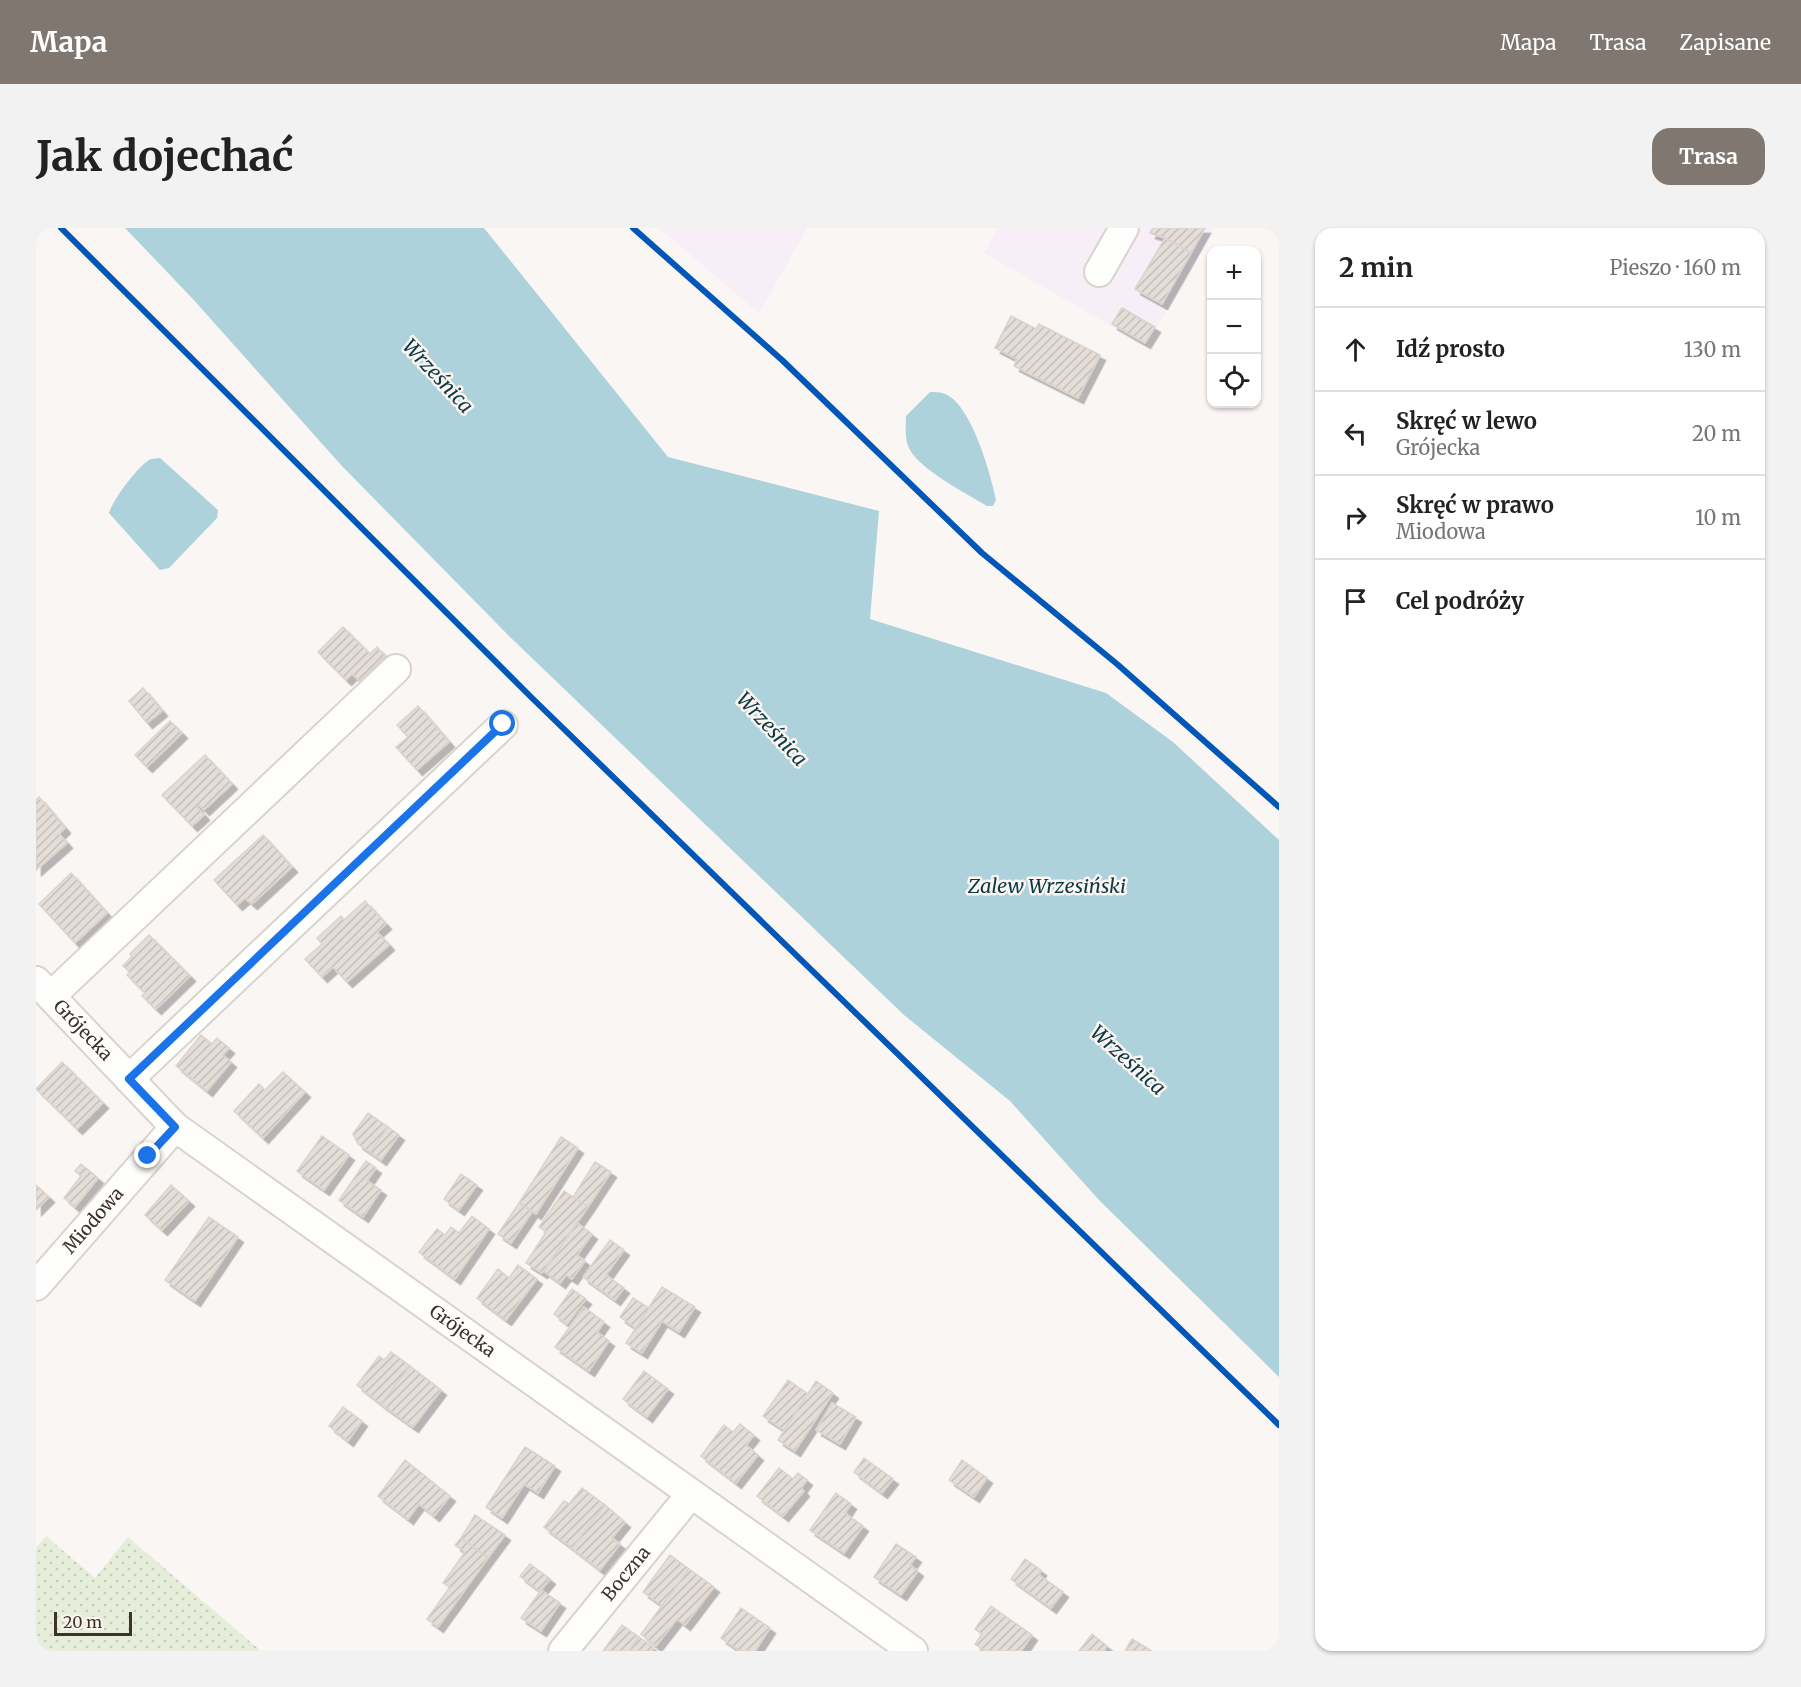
<!DOCTYPE html>
<html lang="pl">
<meta charset="utf-8">
<style>
body{margin:0;font-family:Merriweather,serif;background:#f2f2f2;color:#222}
.controls{position:absolute;right:18px;top:18px;display:grid;overflow:hidden;border-radius:12px;box-shadow:0 2px 4px #0004}
.controls button{width:54px;height:54px;display:grid;place-items:center;padding:0;border:0;border-bottom:2px solid #e0e0e0;background:#fff;color:#222;font:30px sans-serif}
.scale{position:absolute;left:18px;bottom:15px;width:78px;box-sizing:border-box;padding-left:6px;border:3px solid #3e3229;border-top:0;font-size:16px;line-height:21px;white-space:nowrap;color:#3e3229;-webkit-text-stroke:4px #fcf5f1;paint-order:stroke}
.stop{position:absolute;width:18px;height:18px;margin:-14px;border:4px solid #1a73e8;border-radius:50%;background:#fff}
.stop.end{background:#1a73e8;border-color:#fff;box-shadow:0 2px 6px #0008}
.list{margin:0;padding:0;list-style:none}
h2{display:flex;justify-content:space-between;align-items:center;height:78px;margin:0;padding:0 24px;font-size:26px}
h2 small{font-size:20px;font-weight:400;color:#767676}
.list li{display:grid;grid-template-columns:39px 1fr auto;gap:18px;align-items:center;box-sizing:border-box;height:84px;padding:0 24px;border-top:2px solid #e0e0e0}
.list b{display:block;font-size:22px;white-space:nowrap}
.list p{margin:0;font-size:20px;white-space:nowrap;color:#767676}
.list em{font-size:20px;font-style:normal;color:#767676}
.icon{flex:none;width:33px;height:33px;fill:none;stroke:currentColor;stroke-width:2;stroke-linecap:round;stroke-linejoin:round}
.map{position:relative;flex:none;width:1243px;height:1423px;overflow:hidden;border-radius:18px}
header{display:flex;align-items:center;gap:36px;box-sizing:border-box;height:84px;padding:0 30px;background:#7f7770;color:#fff}
header strong{font-size:28px}
nav{display:flex;gap:33px;margin-inline-start:auto;font-size:21px}
.intro{display:flex;align-items:center;justify-content:space-between;box-sizing:border-box;height:144px;padding:0 36px}
h1{margin:0;font-size:42px}
.button{padding:15px 27px;border-radius:18px;background:#7f7770;color:#fff;font-size:21px;font-weight:700}
main{display:flex;gap:36px;padding:0 36px}
aside{flex:1;background:#fff;border-radius:18px;box-shadow:0 2px 4px #0004}
.map>svg:first-child{display:block}
</style>
<header>
<strong>Mapa</strong>
<nav><a>Mapa</a><a>Trasa</a><a>Zapisane</a></nav>
</header>
<div class="intro"><h1>Jak dojechać</h1><a class="button">Trasa</a></div>
<main>
<div class="map">
<svg width="1243" height="1423" viewBox="0 0 1243 1423">
<defs>
<pattern id="grass-dots" width="8" height="8" patternUnits="userSpaceOnUse" patternTransform="scale(1.5)"><rect width="8" height="8" fill="#e6edd9"/><path d="M2 2h.1M6 6h.1" fill="none" stroke="#c6ccba" stroke-width="1.8" stroke-linecap="round"/></pattern>
<pattern id="building-hatch" width="6" height="6" patternUnits="userSpaceOnUse" patternTransform="scale(1.5)"><rect width="6" height="6" fill="#e5ddd8"/><path d="M-1 1l2-2M0 6l6-6M5 7l2-2" fill="none" stroke="#c6beb9"/></pattern>
<filter id="shadow"><feDropShadow dx="5.5" dy="5.5" stdDeviation="0" flood-color="#0004"/></filter>
</defs>
<rect width="100%" height="100%" fill="#f9f6f4"/>
<g fill="#f7eef8">
<polygon points="623,0 771,0 723,85"/>
<polygon points="962,0 1177,0 1110,118 948,25"/>
</g>
<polygon fill="url(#grass-dots)" points="10,1308 59,1350 92,1309 225,1423 0,1423 0,1320"/>
<g fill="#aed2dc">
<polygon points="89,0 448,0 632,229 843,283 834,391 1070,465 1137,514 1243,612 1243,1149 1063,972 974,873 868,787 473,408 305,237 156,70"/>
<path d="M894,164C899,164 905,164 909,166C935,176 955,246 960,272L957,278H951C931,266 885,242 874,222C868,212 870,199 870,188Z"/>
<path d="M124,230L182,282L181,290L133,340L124,342L73,285C76,273 103,236 115,231C116,231 123,230 124,230Z"/>
</g>
<g fill="url(#building-hatch)" stroke="#dad3ce" stroke-width="1.5" filter="url(#shadow)">
<polygon points="1117,0 1169,0 1155,25 1129,10 1114,5"/>
<polygon points="1129,10 1155,25 1126,76 1099,61"/>
<polygon points="1086,80 1119,99 1109,115 1076,96"/>
<polygon points="975,88 1000,101 1003,96 1064,127 1042,170 978,138 981,131 959,120"/>
<polygon points="307,399 334,426 341,419 349,428 324,453 316,446 310,452 282,424"/>
<polygon points="107,460 126,483 111,495 93,473"/>
<polygon points="382,478 413,514 381,542 360,519 372,509 361,497"/>
<polygon points="134,493 146,505 111,539 99,527"/>
<polygon points="169,527 196,556 168,582 163,577 161,579 168,587 156,598 126,567"/>
<polygon points="3,569 29,600 23,606 31,615 0,642 0,572"/>
<polygon points="227,607 256,639 216,676 209,670 201,677 178,652"/>
<polygon points="35,645 71,685 39,715 3,676"/>
<polygon points="329,673 350,696 341,704 353,717 311,754 297,739 286,749 269,731 286,716 281,710 305,688 308,692"/>
<polygon points="113,707 154,748 120,781 106,768 109,765 91,747 94,744 87,738 96,728 94,726"/>
<polygon points="165,807 176,816 181,810 193,820 187,827 195,834 171,863 140,838"/>
<polygon points="26,834 67,875 41,901 0,861"/>
<polygon points="247,844 269,864 227,910 198,883 223,856 229,862"/>
<polygon points="332,885 352,899 334,924 322,916 317,906"/>
<polygon points="352,899 363,907 345,932 334,924"/>
<polygon points="286,908 313,927 288,962 261,943"/>
<polygon points="525,909 542,920 500,986 483,975"/>
<polygon points="330,933 340,940 331,953 345,962 327,989 303,972"/>
<polygon points="559,934 575,944 552,979 537,969"/>
<polygon points="45,936 62,950 39,979 28,970 45,948 39,943"/>
<polygon points="425,946 441,957 423,982 408,971"/>
<polygon points="0,957 13,969 0,982"/>
<polygon points="135,957 153,973 126,1002 109,987"/>
<polygon points="528,963 552,979 506,1045 490,1035 510,1004 503,999"/>
<polygon points="483,975 496,984 475,1015 462,1006"/>
<polygon points="436,988 453,1001 419,1051 383,1024 401,1001 409,1007 415,999 423,1005"/>
<polygon points="173,989 202,1009 159,1073 129,1052"/>
<polygon points="541,995 556,1006 541,1027 549,1033 536,1051 530,1047 524,1055 508,1043"/>
<polygon points="574,1012 588,1022 570,1047 588,1060 579,1072 547,1049"/>
<polygon points="482,1037 501,1051 470,1092 441,1070 462,1041 473,1050"/>
<polygon points="626,1059 659,1079 643,1104 626,1093 606,1125 590,1115"/>
<polygon points="536,1061 550,1071 531,1096 518,1086"/>
<polygon points="597,1070 613,1080 600,1100 584,1089"/>
<polygon points="548,1079 568,1094 561,1104 573,1113 553,1143 519,1119"/>
<polygon points="355,1124 374,1138 345,1176 321,1157 343,1128 348,1132"/>
<polygon points="374,1138 405,1162 377,1199 345,1176"/>
<polygon points="608,1143 632,1161 611,1189 587,1171"/>
<polygon points="752,1152 772,1166 748,1202 727,1188"/>
<polygon points="780,1153 797,1165 759,1223 742,1212"/>
<polygon points="796,1175 820,1189 804,1216 780,1202"/>
<polygon points="307,1179 326,1193 312,1213 293,1198"/>
<polygon points="704,1196 718,1207 710,1217 722,1227 700,1255 665,1228 688,1197 697,1204"/>
<polygon points="489,1219 519,1238 502,1265 488,1256 466,1290 450,1279"/>
<polygon points="828,1230 857,1251 846,1265 818,1244"/>
<polygon points="369,1232 414,1268 398,1288 383,1276 372,1291 342,1268"/>
<polygon points="926,1232 951,1250 938,1269 913,1252"/>
<polygon points="743,1240 757,1251 762,1245 771,1252 765,1260 768,1263 747,1288 721,1268"/>
<polygon points="546,1260 569,1277 536,1320 508,1299 528,1273 533,1276"/>
<polygon points="800,1265 815,1276 809,1285 827,1298 808,1325 774,1302"/>
<polygon points="569,1277 589,1294 576,1310 584,1316 564,1342 536,1320"/>
<polygon points="439,1287 469,1307 452,1330 425,1310"/>
<polygon points="425,1310 452,1330 402,1399 391,1391 414,1359 407,1355 429,1324 419,1317"/>
<polygon points="860,1316 880,1329 874,1337 882,1343 865,1367 838,1349"/>
<polygon points="634,1327 653,1341 627,1378 607,1364"/>
<polygon points="989,1331 1005,1342 1003,1347 1027,1364 1015,1380 975,1351"/>
<polygon points="494,1336 514,1351 504,1363 484,1348"/>
<polygon points="653,1341 678,1359 649,1397 641,1391 620,1418 605,1406"/>
<polygon points="505,1362 524,1375 505,1403 485,1390"/>
<polygon points="955,1378 996,1407 985,1423 949,1423 939,1416 946,1406 939,1401"/>
<polygon points="705,1380 734,1400 719,1423 704,1423 685,1410"/>
<polygon points="586,1397 603,1409 593,1423 567,1423"/>
<polygon points="1056,1406 1071,1418 1068,1423 1043,1423"/>
<polygon points="603,1409 618,1420 616,1423 593,1423"/>
<polygon points="1096,1411 1116,1423 1089,1423"/>
</g>
<g fill="none" stroke-linecap="round" stroke-linejoin="round">
<defs>
<g id="minor">
<polyline points="1063,44 1088,0"/>
<path id="s1" d="M0,753L139,899L877,1423"/>
<polyline points="15,768 360,441"/>
<polyline points="93,851 467,497"/>
<path id="s2" d="M0,1058L139,899"/>
<path id="s3" d="M527,1423L655,1266"/>
</g>
</defs>
<use href="#minor" stroke="#dad3cd" stroke-width="32"/>
<use href="#minor" stroke="#fefefd" stroke-width="28"/>
<defs>
<g id="cycleway">
<polyline points="25,0 495,469 1243,1197"/>
<polyline points="597,0 746,132 946,325 1081,436 1243,579"/>
</g>
</defs>
<use href="#cycleway" stroke="#fcf5f1" stroke-width="10"/>
<use href="#cycleway" stroke="#0057b8" stroke-width="6"/>
</g>
<g fill="none" stroke-linecap="round" stroke-linejoin="round">
<polyline stroke="#1a73e8" stroke-width="8" points="112,928 139,899 93,851 467,496"/>
</g>
<g text-anchor="middle" stroke-width="5" stroke-linejoin="round" paint-order="stroke">
<g font-size="18" fill="#3e3229" stroke="#fcf5f1">
<text dy="6" stroke="none"><textPath href="#s1" startOffset="68">Grójecka</textPath></text>
<text dy="6" stroke="none"><textPath href="#s2" startOffset="87">Miodowa</textPath></text>
<text dy="6" stroke="none"><textPath href="#s1" startOffset="554">Grójecka</textPath></text>
<text dy="6" stroke="none"><textPath href="#s3" startOffset="100">Boczna</textPath></text>
</g>
<g font-size="20" font-style="italic" fill="#093b46" stroke="#fcf5f1">
<text transform="translate(402 148) rotate(47)" y="7">Wrześnica</text>
<text transform="translate(736 501) rotate(47)" y="7">Wrześnica</text>
<text x="1011" y="665">Zalew Wrzesiński</text>
<text transform="translate(1092 832) rotate(42)" y="7">Wrześnica</text>
</g>
</g>
</svg>
<div class="controls">
<button>+</button>
<button>−</button>
<button><svg class="icon" aria-label="locate" viewBox="0 0 24 24"><circle cx="12" cy="12" r="6"/><path d="M12 2v4M12 18v4M2 12h4M18 12h4"/></svg></button>
</div>
<div class="scale">20 m</div>
<div class="stop" style="left:467px;top:496px"></div>
<div class="stop end" style="left:112px;top:928px"></div>
</div>
<aside>
<h2>2 min<small>Pieszo · 160 m</small></h2>
<ul class="list">
<li><svg class="icon" aria-label="ahead" viewBox="0 0 24 24"><path d="M12 20V5M6 11l6-6 6 6"/></svg><div><b>Idź prosto</b></div><em>130 m</em></li>
<li><svg class="icon" aria-label="left" viewBox="0 0 24 24"><path d="M17 20v-9H6M10 6l-5 5 5 5"/></svg><div><b>Skręć w lewo</b><p>Grójecka</p></div><em>20 m</em></li>
<li><svg class="icon" aria-label="right" viewBox="0 0 24 24"><path d="M7 20v-9h11M14 6l5 5-5 5"/></svg><div><b>Skręć w prawo</b><p>Miodowa</p></div><em>10 m</em></li>
<li><svg class="icon" aria-label="arrive" viewBox="0 0 24 24"><path d="M6 21V4h12l-3 4 3 4H6"/></svg><div><b>Cel podróży</b></div></li>
</ul>
</aside>
</main>
